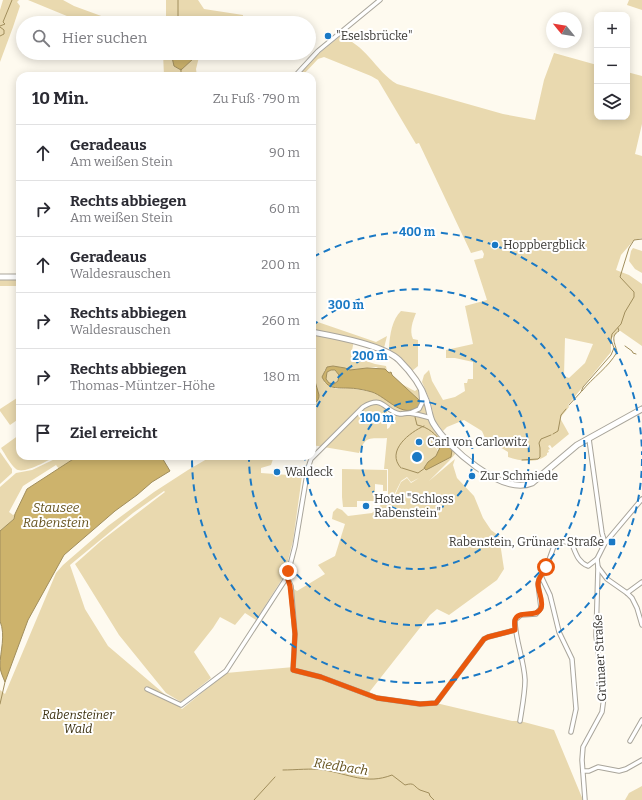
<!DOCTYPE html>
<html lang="de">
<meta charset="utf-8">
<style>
body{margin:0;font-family:Bitter,serif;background:#f7f7f7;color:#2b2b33}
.controls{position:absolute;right:12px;top:12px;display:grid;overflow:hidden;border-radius:8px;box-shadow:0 2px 10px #0003}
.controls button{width:36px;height:36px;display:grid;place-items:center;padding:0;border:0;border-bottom:1px solid #e1e1e2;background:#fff;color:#2b2b33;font:20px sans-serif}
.compass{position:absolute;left:546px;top:12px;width:36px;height:36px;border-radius:50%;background:#fff;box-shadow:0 2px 10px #0003;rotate:300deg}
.stop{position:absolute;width:12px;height:12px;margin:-9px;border:3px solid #ea580c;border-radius:50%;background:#fff}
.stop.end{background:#ea580c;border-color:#fff;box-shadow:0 1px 4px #0008}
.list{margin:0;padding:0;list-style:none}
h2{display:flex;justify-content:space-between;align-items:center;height:52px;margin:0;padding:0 16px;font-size:17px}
h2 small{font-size:13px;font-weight:400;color:#7c7c81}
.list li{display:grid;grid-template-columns:26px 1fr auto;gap:12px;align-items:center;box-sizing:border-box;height:56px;padding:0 16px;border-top:1px solid #e1e1e2}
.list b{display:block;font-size:15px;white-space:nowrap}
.list p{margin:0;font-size:13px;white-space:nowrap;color:#7c7c81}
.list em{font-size:13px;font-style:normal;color:#7c7c81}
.icon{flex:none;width:22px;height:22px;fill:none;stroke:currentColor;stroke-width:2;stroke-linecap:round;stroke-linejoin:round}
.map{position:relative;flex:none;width:642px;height:800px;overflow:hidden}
.search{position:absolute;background:#fff;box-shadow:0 2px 10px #0003;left:16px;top:16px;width:300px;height:44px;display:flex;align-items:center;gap:10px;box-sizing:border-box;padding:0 14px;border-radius:22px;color:#7c7c81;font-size:15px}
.panel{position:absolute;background:#fff;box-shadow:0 2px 10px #0003;left:16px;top:72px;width:300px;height:388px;border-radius:12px}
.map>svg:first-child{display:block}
</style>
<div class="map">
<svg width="642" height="800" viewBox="0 0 642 800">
<rect width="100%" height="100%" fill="#fefaef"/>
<g fill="#e9d9af" fill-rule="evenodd">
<polygon points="3,0 19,0 17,2 20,6 13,27 0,62 0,10"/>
<polygon points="28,0 63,0 74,6 104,17 113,16 136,19 151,19 166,16 166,0 198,0 204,9 243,15 243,18 240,23 90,23 79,21"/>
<polygon points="629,0 642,0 642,10 627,5"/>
<path d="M339,37C365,42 375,71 397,84L503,114L535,120L544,80L554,53L597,65V117H627V72L642,76V124L635,154L642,156V238L634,240L621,255L616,270L629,275L642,284V346L619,330L611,339V352L568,405L569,407L560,418L569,434L552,448L550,445L548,446L550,449L548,450L549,452L547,453V455C536,464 520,461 508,457V452L485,438L482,431L464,420L447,427L443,431L434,420L431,403L422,382L424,375L429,370L432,381L443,400L455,397L465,391L464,383H467L468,379H473V362L455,358H446V350L473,344L465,306L487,300L474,260L483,258L484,254L482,250L471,253L419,143L416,144L378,80L371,76L324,57L318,59L302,76H297L316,56ZM565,338L593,344L585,363L569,378L564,376Z"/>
<polygon points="163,53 171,53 174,66 181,70 194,58 195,53 200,53 196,69 197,76 164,76"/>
<polygon points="633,248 642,251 642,273 635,269 629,261 631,251"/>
<polygon points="0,279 20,280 20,286 0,286"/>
<path d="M401,311L416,313C413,321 409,330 413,339L418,340V366L412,371L390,351L389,347C390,334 392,320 401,311Z"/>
<path d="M312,320L376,342L387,336L384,348L354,340L351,356L375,364L386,366L387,371L391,372C394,381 407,387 415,391L419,388L424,400L430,421L445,441L440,446L438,450L432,441L438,451L446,441L456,453L449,461L429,481L455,459L453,465L457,478L474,496L483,518L491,530L499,536L504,569L497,580L449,615L437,609L430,615L367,695L420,704L436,703L512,721H520L554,730L583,800H0V690L5,694L56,573L63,565L108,526L154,492L188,470L212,456H274L271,465L261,468V473L302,476L293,541L284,576L256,620L245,613L235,625L220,617L213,628L194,652L211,678L181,702L166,693L119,635L75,564L101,541L165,492L164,491L133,513L70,565L85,609L108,646L182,709L226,673L294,667C296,651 298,635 296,619C294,608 292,598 291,587L297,591L325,574L318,565L335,556L345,524L332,519L333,512L337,508L342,510L348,516L372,513L383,503L395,495L401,482L407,478L411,483L419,478L411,482L407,477L401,481L394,495L388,498V469H384L387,438C369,439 366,435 359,453L312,445V404C317,402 319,400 319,395L312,371ZM333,366L345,368L350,370L376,367L389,373L390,371L392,375L419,400L391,404L384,398L372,392L349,388L336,389L324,382V371L327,367ZM387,410H391L397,414L389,428L387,429Z"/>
<circle cx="332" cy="377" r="7"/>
<polygon points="20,396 20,418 10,425 0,411 0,409"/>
<path d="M20,432V456H57C48,460 24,475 16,469C10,464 5,454 1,448L19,435L18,433Z"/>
<polygon points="0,452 12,469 12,473 0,484"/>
<polygon points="61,456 77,456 59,469 56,465 23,486 9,512 13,515 15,514 14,519 0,531 0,487 16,473 32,470"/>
<polygon points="342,469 387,470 387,491 383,491 383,485 375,484 375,501 357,501 357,507 343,507 342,497"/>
<polygon points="642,786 642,800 625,800 629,793"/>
</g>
<g fill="#cdb36c" stroke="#a18e5c" fill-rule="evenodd">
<polygon points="171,53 195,53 194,58 181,70 174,66"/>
<path d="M333,366L345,368L350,370L367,368L385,369L389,373L391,372L392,375L419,400L420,403L419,406C403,420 387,397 372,392C365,390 355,388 348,388C335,388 328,389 322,377L327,367ZM331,370H335L339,375L338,381L334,384L329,383L326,379L327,372Z"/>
<path d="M312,371L319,395C319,400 317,402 312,404Z"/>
<polygon points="442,443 445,443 452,450 451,457 426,470 424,468 428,462 436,456"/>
<path d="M78,456H161L170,471L152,482L137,495L115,511L64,555L28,620L5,682C3,677 0,671 0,666C0,651 6,636 0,621V531L14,519L15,514L27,489Z"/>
</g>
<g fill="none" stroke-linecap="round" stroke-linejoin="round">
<g stroke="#a18e5c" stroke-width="1">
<polyline points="178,23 178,0"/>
<polyline points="0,26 5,24 3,22 12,0"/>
<polyline points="0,27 4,30 4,34 0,36"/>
<polyline points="181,69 181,76"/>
<polyline points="625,346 632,351 633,353 636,354"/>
<path d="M582,391C593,377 608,368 617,352C615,343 610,336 619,331L618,328"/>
<polyline points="569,405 581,392 583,387 611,355 614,348 611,340 612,334 621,324 625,312 634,297 634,292 620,277 629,248 634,240 642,239"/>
<path d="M415,417L417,425C428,427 436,434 442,443"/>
<polyline points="553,434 558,431 561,415 566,409"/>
<polyline points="522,460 538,459 540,457 540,448 539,443 541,439 551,435"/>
<path d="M401,468C385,451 410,432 424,426"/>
<polyline points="402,468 418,473 425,468"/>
<polyline points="0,704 5,682"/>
<path d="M283,770C296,770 311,768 324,770C349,774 366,785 392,775L405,785C415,782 413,786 420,790C423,791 426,792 429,793L430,796L434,800"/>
<polyline points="254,800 275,777"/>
</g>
<defs>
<g id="street">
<polyline points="295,76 318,51 380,0"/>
<polyline points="410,413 419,409 422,403 421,391"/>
<path d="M431,418C424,416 417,414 409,413C406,413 403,414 400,414C384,412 385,394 363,407L311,459L308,468L295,546L287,577L291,586L295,634L293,670L321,677L377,698L420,704L436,703L484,639L488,637L515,630"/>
<polyline points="589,439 602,533 605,543"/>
<polyline points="598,567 607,579 627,593 632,598 637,608 642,625"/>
<polyline points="541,576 550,595 559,632 572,659 576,709 571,732"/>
<polyline points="627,593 642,582"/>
<polyline points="147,689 181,705 226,671 287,577"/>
<path d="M520,721C522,708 525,693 525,680C524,659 515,640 515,620L521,615L536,614L541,608L538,584L539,579L545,571L554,546C558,539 565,541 572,544C576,554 578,562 588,566L597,559L605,543L642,499"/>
<polyline points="630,741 642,720"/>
<polyline points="583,771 589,771 598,767 619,771 626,769 642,760"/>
<polyline points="585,800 582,760 583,747 602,712 604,697 596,636 598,567 597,559"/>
</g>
<g id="secondary">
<polyline points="0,277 20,277"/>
<path d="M312,332C333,336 384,345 399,360C410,371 421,385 426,400C429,407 429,416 433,423C447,447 502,496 532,483L577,445L642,409"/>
</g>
</defs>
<use href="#street" stroke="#a9a59b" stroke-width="5.5"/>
<use href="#secondary" stroke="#a9a59b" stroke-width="7"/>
<use href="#street" stroke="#fff" stroke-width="3.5"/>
<use href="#secondary" stroke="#fff" stroke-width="5"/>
</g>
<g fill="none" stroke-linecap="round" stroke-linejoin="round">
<path stroke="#ea580c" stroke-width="5" d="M288,571L287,577L290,586L295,634L293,670L321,677L377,698L420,704L436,703L484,639L488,637L515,630C515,627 514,623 515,620C518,609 537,619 541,608C544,602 538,591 538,584C538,577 544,573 546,567"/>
</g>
<g fill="none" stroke="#1a79c5" stroke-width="2" stroke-dasharray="7 5">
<circle cx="417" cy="457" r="56"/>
<path d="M312 418A112 112 0 1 1 305 456"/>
<path d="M312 326A168 168 0 1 1 249 457"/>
<path d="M642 459A225 225 0 0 1 192 457M313 257A225 225 0 0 1 642 455"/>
</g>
<g fill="#1a79c5" stroke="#fff" stroke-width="1.5">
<circle cx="328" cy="36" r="4"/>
<circle cx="495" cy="245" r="4"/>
<circle cx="419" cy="442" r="4"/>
<circle cx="277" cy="472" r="4"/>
<circle cx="472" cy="476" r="4"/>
<circle cx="366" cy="506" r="4"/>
<rect x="608" y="538" width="8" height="8" rx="2"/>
</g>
<g text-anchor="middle" stroke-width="4" stroke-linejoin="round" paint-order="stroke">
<g font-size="12" fill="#3b3935" stroke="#fff" text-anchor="start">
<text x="336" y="40">"Eselsbrücke"</text>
<text x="503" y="249">Hoppbergblick</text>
<text x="427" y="446">Carl von Carlowitz</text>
<text x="285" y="476">Waldeck</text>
<text x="480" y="480">Zur Schmiede</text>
<text x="374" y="503">Hotel "Schloss<tspan x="374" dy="14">Rabenstein"</tspan></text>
<text x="604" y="546" text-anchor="end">Rabenstein, Grünaer Straße</text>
</g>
<g font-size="12" fill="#3b3935" stroke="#fff">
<text transform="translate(600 658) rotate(-93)" y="4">Grünaer Straße</text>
</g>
<g font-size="12" font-style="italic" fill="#3a2f0e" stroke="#fff">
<text x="78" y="719">Rabensteiner<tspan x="78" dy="14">Wald</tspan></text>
</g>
<g font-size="13" font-style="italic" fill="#65521d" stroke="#fff">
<text x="56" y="512">Stausee<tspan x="56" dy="15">Rabenstein</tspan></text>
<text transform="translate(341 766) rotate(9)" y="5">Riedbach</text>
</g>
</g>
<circle cx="417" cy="457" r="6" fill="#1a79c5" stroke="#fff" stroke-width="2"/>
<g font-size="12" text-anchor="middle" font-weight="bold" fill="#1a79c5" stroke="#fff" stroke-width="4" stroke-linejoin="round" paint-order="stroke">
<text x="417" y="236">400 m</text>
<text x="346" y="309">300 m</text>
<text x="370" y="360">200 m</text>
<text x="377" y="422">100 m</text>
</g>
</svg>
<div class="controls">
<button>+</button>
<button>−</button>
<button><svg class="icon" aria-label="layers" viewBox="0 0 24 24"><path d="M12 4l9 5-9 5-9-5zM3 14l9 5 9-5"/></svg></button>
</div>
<svg class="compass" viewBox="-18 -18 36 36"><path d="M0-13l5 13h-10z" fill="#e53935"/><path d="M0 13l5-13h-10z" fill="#7c7c81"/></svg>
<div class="stop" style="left:546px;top:567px"></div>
<div class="stop end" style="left:288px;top:571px"></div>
<div class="search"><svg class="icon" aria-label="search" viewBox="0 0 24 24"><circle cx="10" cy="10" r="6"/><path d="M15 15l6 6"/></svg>Hier suchen</div>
<section class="panel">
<h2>10 Min.<small>Zu Fuß · 790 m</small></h2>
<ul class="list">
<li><svg class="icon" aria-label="ahead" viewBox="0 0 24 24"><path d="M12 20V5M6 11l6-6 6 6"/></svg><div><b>Geradeaus</b><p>Am weißen Stein</p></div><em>90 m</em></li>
<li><svg class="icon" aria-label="right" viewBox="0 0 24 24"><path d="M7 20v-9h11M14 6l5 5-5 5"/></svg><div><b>Rechts abbiegen</b><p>Am weißen Stein</p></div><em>60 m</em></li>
<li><svg class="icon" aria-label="ahead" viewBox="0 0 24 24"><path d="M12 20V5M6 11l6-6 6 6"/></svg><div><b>Geradeaus</b><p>Waldesrauschen</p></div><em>200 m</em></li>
<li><svg class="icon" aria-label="right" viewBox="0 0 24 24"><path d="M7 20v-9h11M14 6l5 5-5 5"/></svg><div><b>Rechts abbiegen</b><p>Waldesrauschen</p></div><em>260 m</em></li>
<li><svg class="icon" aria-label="right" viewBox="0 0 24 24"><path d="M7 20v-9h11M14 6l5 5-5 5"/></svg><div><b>Rechts abbiegen</b><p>Thomas-Müntzer-Höhe</p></div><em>180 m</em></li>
<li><svg class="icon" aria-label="arrive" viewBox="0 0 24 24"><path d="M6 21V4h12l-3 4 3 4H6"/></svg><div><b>Ziel erreicht</b></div></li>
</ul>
</section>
</div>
